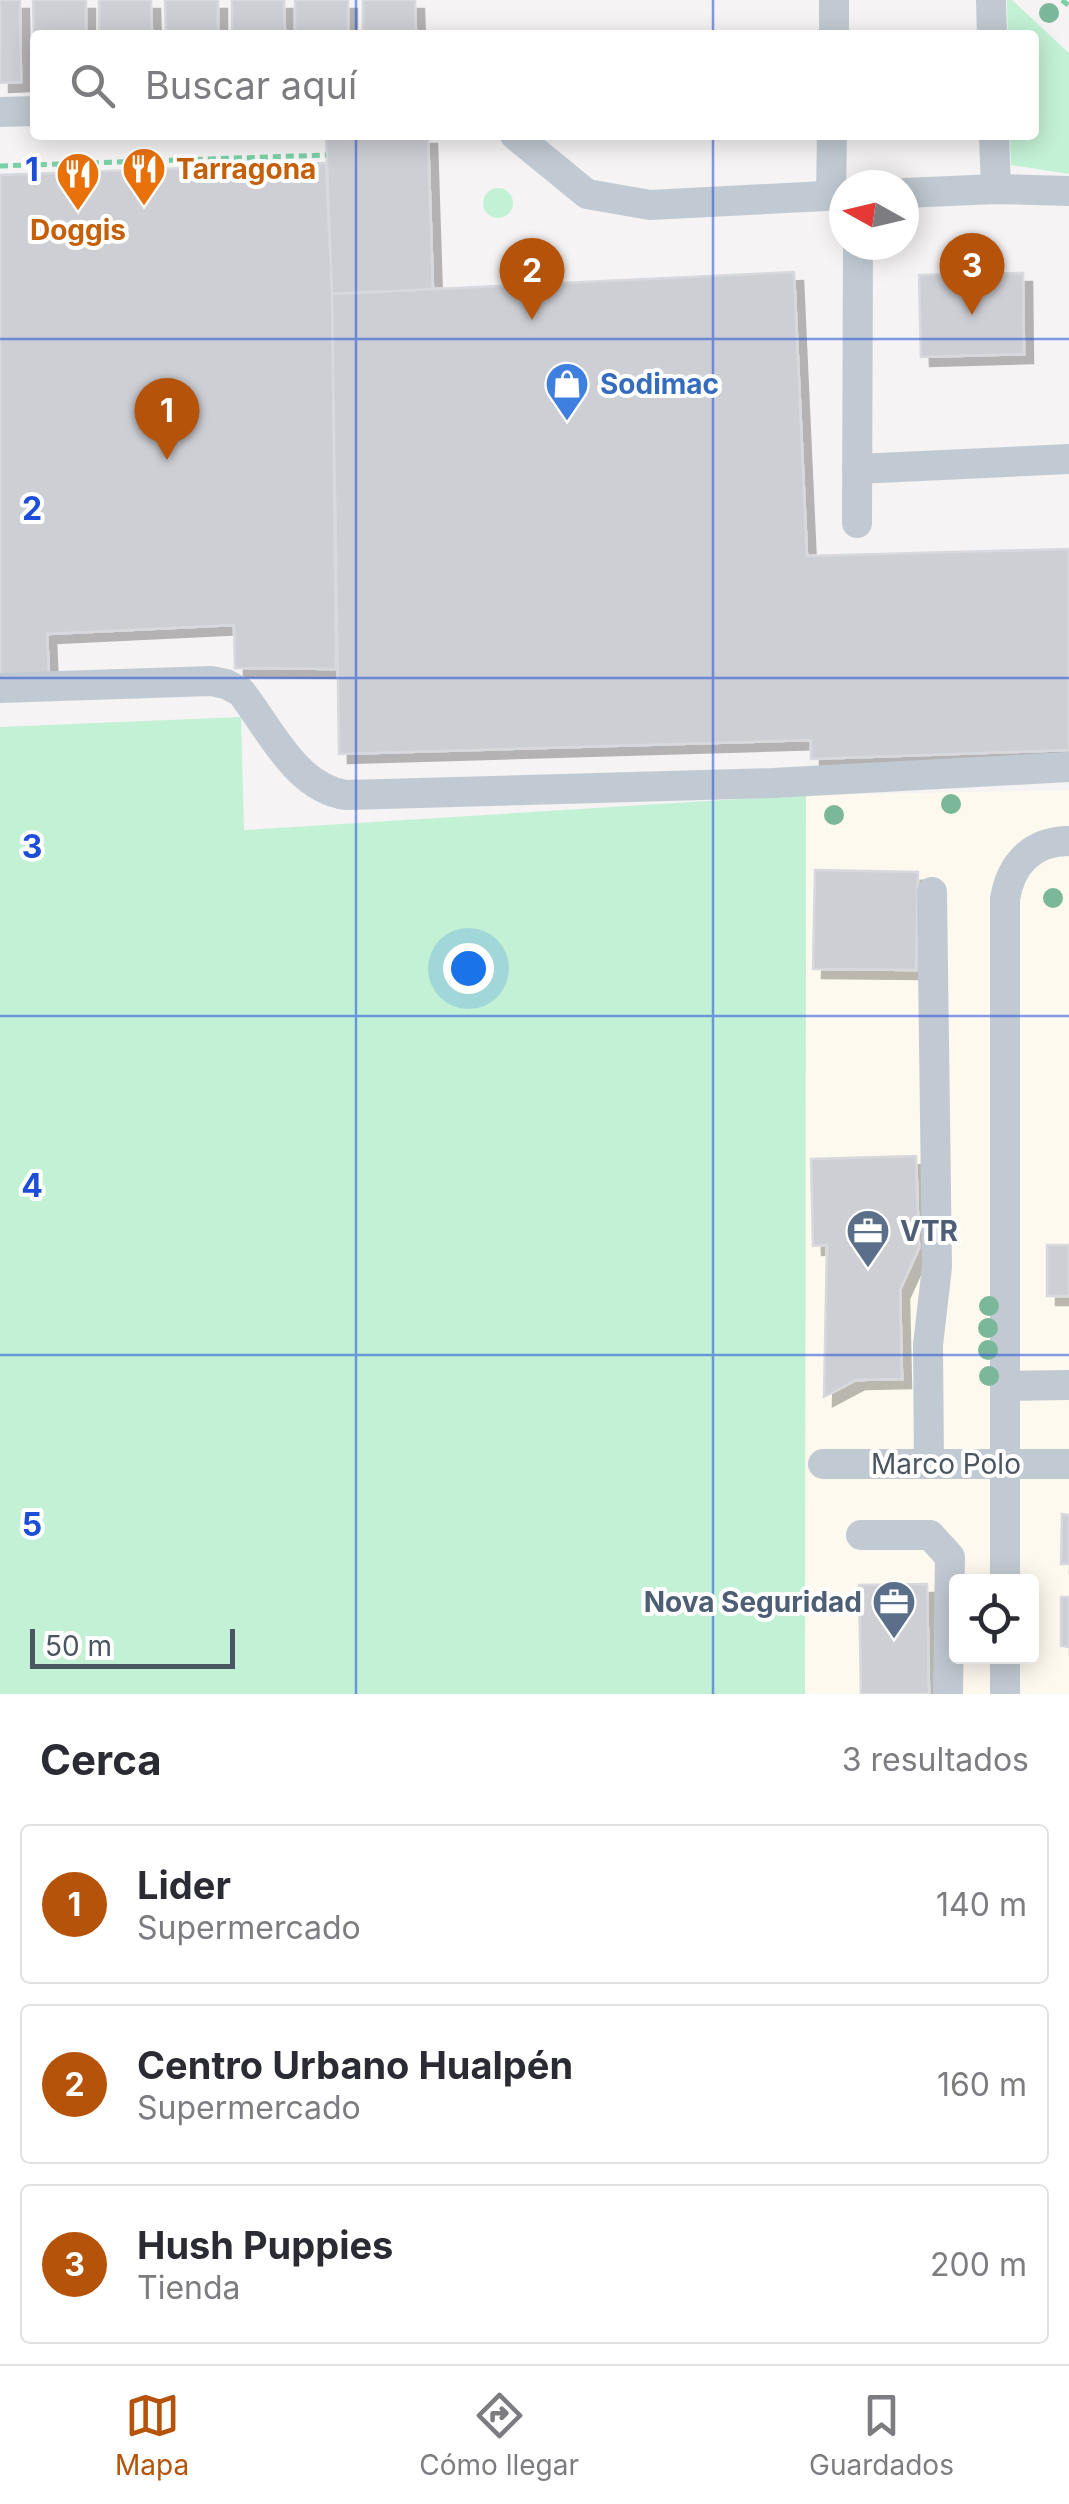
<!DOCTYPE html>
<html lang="es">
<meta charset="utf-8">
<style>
body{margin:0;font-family:Inter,sans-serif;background:#f2f2f3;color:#2b2b33}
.controls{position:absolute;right:30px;bottom:30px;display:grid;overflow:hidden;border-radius:10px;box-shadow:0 5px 25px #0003}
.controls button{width:90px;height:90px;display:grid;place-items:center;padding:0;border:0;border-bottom:2px solid #e1e1e2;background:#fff;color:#2b2b33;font:50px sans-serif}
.compass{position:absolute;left:829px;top:170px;width:90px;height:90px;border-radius:50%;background:#fff;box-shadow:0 5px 25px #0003;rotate:278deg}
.scale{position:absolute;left:30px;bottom:25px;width:205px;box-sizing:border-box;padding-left:10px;border:5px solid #4a5661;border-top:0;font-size:28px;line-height:35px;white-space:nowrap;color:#4a5661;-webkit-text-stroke:8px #fff;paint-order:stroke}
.you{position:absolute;left:468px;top:968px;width:35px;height:35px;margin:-25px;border:8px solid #fff;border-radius:50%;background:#1a73e8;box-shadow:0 0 0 15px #1a73e833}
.badge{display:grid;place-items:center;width:65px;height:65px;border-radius:50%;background:#b45309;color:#fff;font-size:32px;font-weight:700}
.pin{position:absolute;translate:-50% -82px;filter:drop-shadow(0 2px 5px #0008)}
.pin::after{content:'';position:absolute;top:52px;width:35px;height:30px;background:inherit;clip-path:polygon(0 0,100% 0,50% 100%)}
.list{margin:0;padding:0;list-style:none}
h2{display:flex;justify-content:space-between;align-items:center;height:130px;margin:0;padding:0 40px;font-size:42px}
h2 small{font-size:32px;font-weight:400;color:#7c7c81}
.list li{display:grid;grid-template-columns:65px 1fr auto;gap:30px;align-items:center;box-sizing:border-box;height:160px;margin:0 20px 20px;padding:0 20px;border:2px solid #e1e1e2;border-radius:10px}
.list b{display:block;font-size:38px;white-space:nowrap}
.list p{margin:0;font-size:32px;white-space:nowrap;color:#7c7c81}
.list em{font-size:32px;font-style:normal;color:#7c7c81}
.icon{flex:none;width:55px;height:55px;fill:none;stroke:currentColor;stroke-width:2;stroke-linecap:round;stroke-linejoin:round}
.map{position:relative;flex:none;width:1069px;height:1694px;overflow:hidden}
.search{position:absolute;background:#fff;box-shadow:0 5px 25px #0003;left:30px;right:30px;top:30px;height:110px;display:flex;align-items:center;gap:25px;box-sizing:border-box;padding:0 35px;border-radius:10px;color:#7c7c81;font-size:38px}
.sheet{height:670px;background:#fff}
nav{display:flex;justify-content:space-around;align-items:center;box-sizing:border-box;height:140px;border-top:2px solid #e1e1e2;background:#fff;font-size:28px;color:#7c7c81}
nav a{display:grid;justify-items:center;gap:5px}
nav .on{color:#b45309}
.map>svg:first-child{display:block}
</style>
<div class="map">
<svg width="1069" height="1694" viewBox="0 0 1069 1694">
<defs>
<filter id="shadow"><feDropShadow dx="9" dy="9" stdDeviation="0" flood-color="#0004"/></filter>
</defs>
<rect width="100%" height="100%" fill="#f5f3f3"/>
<path fill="#fdf9ef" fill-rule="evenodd" d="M1069,790V1694H805L806,795ZM956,1582H1032V1656H956Z"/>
<g fill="#c3f1d5">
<polygon points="1007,0 1012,0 1069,53 1069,174 1011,165 1010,135 1034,135 1034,35 1008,35"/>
<circle cx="498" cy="203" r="15"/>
<polygon points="241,717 244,830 806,795 805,1694 0,1694 0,727"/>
</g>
<g fill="#cdcfd5" stroke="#d7d9de" stroke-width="2.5" filter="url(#shadow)">
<polygon points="0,0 20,0 21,82 0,83"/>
<polygon points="33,0 86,0 86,35 35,35 35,82"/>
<polygon points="99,0 151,0 152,35 99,35"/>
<polygon points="165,0 218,0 218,35 166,35"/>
<polygon points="232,0 284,0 285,35 232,35"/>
<rect x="295" y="0" width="53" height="35"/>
<polygon points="363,0 415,0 416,35 363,35"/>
<polygon points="414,135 428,135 433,290 332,294 326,138"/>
<polygon points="326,163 332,294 336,669 235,668 234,625 47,634 49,675 0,676 0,175"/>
<polygon points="794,272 807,556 1069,549 1069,750 811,759 811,740 339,754 332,294"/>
<polygon points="1023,273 1024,354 921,357 919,275"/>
<polygon points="815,870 918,872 916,970 813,969"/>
<polygon points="916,1156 919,1248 900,1290 902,1379 856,1380 824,1397 827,1245 813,1246 811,1159"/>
<rect x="1047" y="1245" width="22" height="51"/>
<polygon points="1062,1514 1069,1515 1069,1564 1061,1564"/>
<polygon points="927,1584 929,1694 861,1694 859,1585"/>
<polygon points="1061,1597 1069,1597 1069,1647 1061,1646"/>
</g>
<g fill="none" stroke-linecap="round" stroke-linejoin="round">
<g stroke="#7ad0a6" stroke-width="5" stroke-dasharray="8 5" stroke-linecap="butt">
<polyline points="1062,0 1069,6"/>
<polyline points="0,166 326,155"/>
</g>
<g stroke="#c1cad2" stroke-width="30">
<polyline points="991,0 992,35"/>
<polyline points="834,35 834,0"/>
<polyline points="0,112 35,111"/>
<polyline points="515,135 587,194 650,205 844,195"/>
<polyline points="994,135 996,189"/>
<polyline points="904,193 996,189 1069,191"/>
<polyline points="831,195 832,135"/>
<polyline points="857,469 1069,459"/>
<polyline points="857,523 858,245"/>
<path d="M0,688L211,681L226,684L241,692C270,729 296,788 346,795L773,783L1069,767"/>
<polyline points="1005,1386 1069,1385"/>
<polyline points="823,1464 1069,1464"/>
<polyline points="929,1464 928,1345 937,1267 932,892"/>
<polyline points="861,1535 930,1535 950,1557 948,1694"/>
<path d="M1005,1582V899C1011,863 1033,841 1069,841"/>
<polyline points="1005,1694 1005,1656"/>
</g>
</g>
<g fill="#7bb799">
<circle cx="1049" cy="13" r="10"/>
<circle cx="951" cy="804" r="10"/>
<circle cx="834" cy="815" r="10"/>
<circle cx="1053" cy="898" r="10"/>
<circle cx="989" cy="1306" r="10"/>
<circle cx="988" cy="1328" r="10"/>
<circle cx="988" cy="1350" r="10"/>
<circle cx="989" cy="1376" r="10"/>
</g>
<path fill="none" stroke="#1d4ed8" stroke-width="2.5" stroke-opacity="0.55" d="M356,0V35M713,0V35M356,135V1694M713,135V1694M0,339H1069M0,678H1069M0,1016H1069M0,1355H1069"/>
<defs>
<symbol id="restaurant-pin" viewBox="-11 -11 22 30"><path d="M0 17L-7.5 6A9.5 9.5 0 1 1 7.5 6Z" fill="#e8710a" stroke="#fff"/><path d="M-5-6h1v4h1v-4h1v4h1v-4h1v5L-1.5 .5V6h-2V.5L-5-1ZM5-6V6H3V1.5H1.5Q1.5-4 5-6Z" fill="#fff"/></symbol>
<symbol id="shop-pin" viewBox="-11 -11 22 30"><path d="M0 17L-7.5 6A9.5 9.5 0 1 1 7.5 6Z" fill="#3f7fe0" stroke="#fff"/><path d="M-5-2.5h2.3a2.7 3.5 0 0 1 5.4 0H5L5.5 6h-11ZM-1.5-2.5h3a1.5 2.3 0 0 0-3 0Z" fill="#fff"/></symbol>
<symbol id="office-pin" viewBox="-11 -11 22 30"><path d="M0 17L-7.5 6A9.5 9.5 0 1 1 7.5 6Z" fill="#5c6f8a" stroke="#fff"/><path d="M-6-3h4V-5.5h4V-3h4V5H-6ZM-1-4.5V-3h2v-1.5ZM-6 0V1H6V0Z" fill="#fff"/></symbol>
</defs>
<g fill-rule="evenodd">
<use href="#restaurant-pin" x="119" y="144" width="50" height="68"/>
<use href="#restaurant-pin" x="53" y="149" width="50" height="68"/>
<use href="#shop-pin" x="542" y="359" width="50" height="68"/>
<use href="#office-pin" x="843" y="1206" width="50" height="68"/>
<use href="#office-pin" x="869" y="1577" width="50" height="68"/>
</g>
<g text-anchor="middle" stroke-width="8" stroke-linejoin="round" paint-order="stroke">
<g font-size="28" font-weight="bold" fill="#c56008" stroke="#fff" text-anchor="start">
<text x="176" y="179">Tarragona</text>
<text x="78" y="240" text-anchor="middle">Doggis</text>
</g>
<g font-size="28" font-weight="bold" fill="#366cbe" stroke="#fff" text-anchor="start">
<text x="600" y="394">Sodimac</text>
</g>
<g font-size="28" font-weight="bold" fill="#4e5e75" stroke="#fff" text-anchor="start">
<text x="900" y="1241">VTR</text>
<text x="862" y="1612" text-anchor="end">Nova Seguridad</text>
</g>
<g font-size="28" fill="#4a5661" stroke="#fff">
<text x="946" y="1474">Marco Polo</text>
</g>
</g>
<g font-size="32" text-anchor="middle" font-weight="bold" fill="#1d4ed8" stroke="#fff" stroke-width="8" stroke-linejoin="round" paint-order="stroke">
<text x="32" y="181">1</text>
<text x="32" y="520">2</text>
<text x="32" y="858">3</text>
<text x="32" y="1197">4</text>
<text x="32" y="1536">5</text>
</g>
</svg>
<div class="controls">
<button><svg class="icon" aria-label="locate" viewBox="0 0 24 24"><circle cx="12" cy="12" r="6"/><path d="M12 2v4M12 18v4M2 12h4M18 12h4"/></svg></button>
</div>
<svg class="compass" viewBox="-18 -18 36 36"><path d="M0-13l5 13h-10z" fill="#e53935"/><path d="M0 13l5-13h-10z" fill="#7c7c81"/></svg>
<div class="scale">50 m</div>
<div class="you"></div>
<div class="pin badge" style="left:167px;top:460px">1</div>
<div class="pin badge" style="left:532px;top:320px">2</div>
<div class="pin badge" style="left:972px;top:315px">3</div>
<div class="search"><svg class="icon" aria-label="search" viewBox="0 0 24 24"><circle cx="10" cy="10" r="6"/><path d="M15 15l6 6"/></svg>Buscar aquí</div>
</div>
<section class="sheet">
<h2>Cerca<small>3 resultados</small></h2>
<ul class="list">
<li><span class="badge">1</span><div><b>Lider</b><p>Supermercado</p></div><em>140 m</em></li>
<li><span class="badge">2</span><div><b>Centro Urbano Hualpén</b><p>Supermercado</p></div><em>160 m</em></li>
<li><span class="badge">3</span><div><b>Hush Puppies</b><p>Tienda</p></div><em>200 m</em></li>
</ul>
</section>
<nav>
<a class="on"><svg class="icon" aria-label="map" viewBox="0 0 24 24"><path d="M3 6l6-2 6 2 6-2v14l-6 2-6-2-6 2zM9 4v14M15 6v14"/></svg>Mapa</a>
<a><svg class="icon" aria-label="directions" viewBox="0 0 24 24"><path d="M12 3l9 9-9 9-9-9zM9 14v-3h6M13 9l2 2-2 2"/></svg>Cómo llegar</a>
<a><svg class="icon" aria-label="saved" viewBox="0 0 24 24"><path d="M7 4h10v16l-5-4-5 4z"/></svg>Guardados</a>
</nav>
